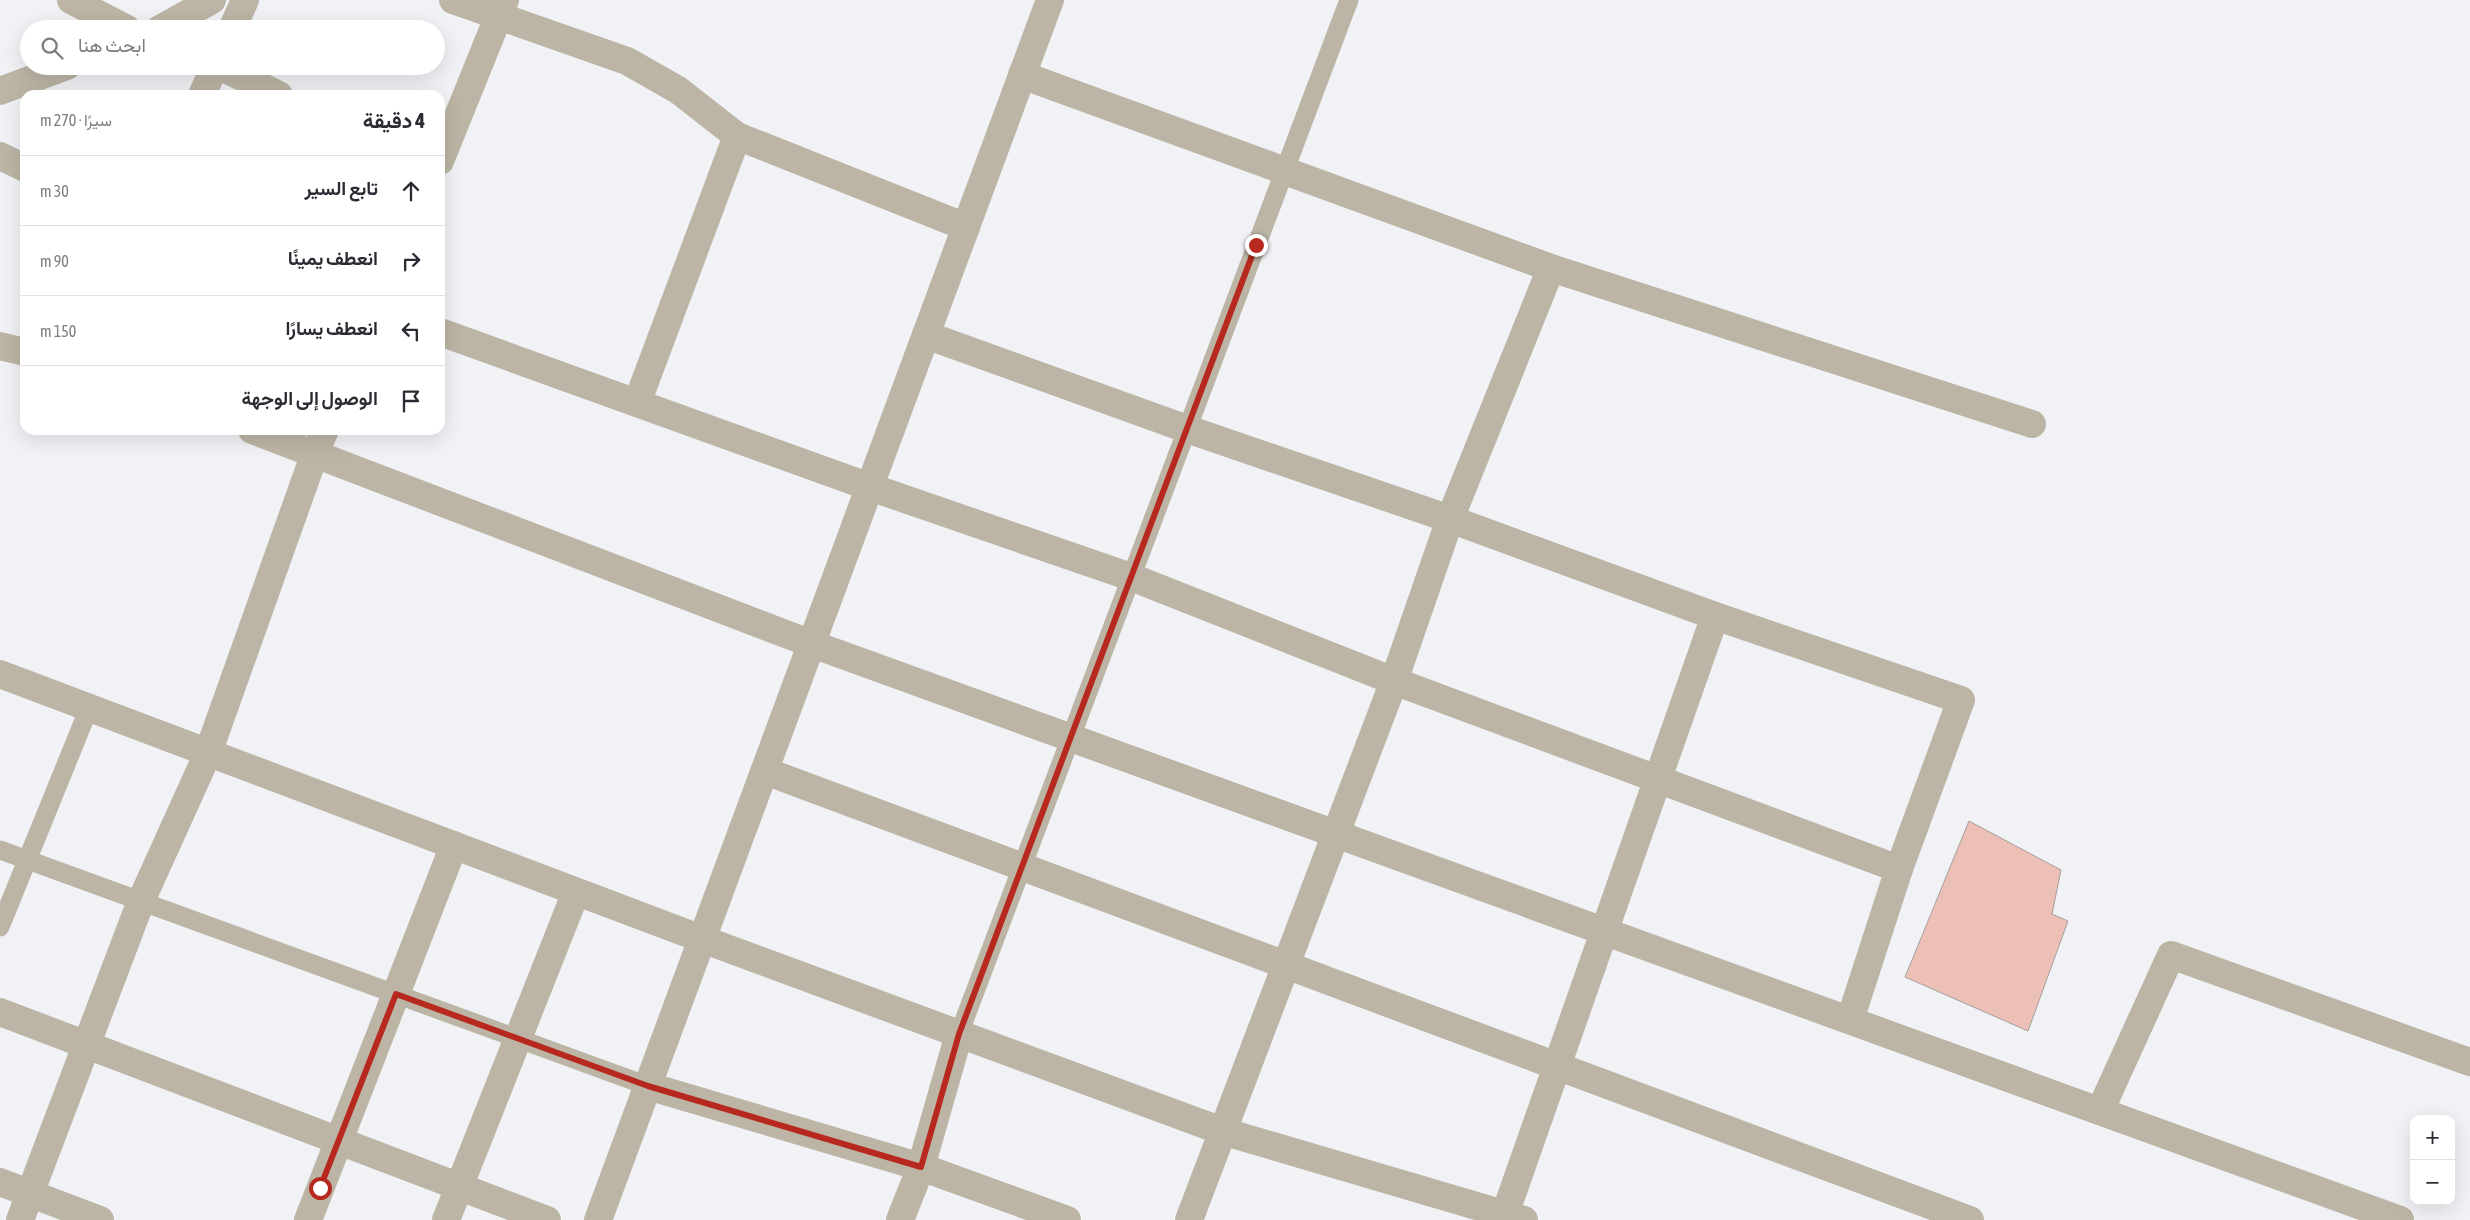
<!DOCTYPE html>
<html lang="ar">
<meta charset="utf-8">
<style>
body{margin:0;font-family:"Asap Condensed",Vazirmatn,sans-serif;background:#f2f2f3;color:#2b2b33;direction:rtl}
.controls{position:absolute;right:15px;bottom:15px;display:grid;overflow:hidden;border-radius:10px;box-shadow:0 5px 20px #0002}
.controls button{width:45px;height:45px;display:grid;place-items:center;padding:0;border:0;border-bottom:1px solid #e1e1e2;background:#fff;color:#2b2b33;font:25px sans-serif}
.stop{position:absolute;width:15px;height:15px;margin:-11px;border:4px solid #b7281e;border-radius:50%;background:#fff}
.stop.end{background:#b7281e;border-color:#fff;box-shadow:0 1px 5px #0008}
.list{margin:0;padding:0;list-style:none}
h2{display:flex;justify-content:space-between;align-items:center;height:65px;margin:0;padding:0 20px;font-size:21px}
h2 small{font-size:16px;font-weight:400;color:#7c7c81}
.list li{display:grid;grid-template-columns:32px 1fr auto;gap:15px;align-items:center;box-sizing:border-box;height:70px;padding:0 20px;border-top:1px solid #e1e1e2}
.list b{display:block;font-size:19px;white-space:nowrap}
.list em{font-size:16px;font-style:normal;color:#7c7c81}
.icon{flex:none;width:28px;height:28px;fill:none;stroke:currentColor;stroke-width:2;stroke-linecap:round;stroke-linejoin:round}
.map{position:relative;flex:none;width:2470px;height:1220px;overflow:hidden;direction:ltr}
.search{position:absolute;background:#fff;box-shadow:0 5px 20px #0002;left:20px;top:20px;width:425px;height:55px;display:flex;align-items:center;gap:12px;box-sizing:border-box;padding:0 18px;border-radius:28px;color:#7c7c81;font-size:19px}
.panel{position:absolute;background:#fff;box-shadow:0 5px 20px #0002;left:20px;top:90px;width:425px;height:345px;border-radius:15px;direction:rtl}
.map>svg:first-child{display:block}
</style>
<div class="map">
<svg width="2470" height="1220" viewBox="0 0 2470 1220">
<rect width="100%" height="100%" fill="#f1f2f6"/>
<polygon fill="#ecc0b6" stroke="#a49f9e" points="1969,821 2061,870 2052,914 2068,921 2028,1031 1905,977"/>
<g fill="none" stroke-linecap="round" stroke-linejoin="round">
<g stroke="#bcb5a5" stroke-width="19">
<polyline points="0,850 648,1086"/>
<polyline points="0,927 89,708"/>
<polyline points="959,1034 1349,0"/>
</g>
<g stroke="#bcb5a5" stroke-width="28">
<polyline points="71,0 127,29"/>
<polyline points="453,0 627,61 678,90 737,136 966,227"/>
<polyline points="160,29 212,0"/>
<polyline points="232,29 245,0"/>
<polyline points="219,66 279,95"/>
<polyline points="1022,75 1551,268 2032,424"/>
<polyline points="0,91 67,66"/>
<polyline points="202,95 215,66"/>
<polyline points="0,156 25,168"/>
<polyline points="440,161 505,0"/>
<polyline points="440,332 870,487 1131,577 1394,681 1899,869"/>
<polyline points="926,335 1187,429 1450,519 1715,616 1961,700 1899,869 1850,1020"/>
<polyline points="0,346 25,352"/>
<polyline points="637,403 737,136"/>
<polyline points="252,430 812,644 2400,1220"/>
<polyline points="0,674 702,939 1222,1131 1524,1220"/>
<polyline points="765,771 1970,1220"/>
<polyline points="0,1012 547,1220"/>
<polyline points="648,1086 921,1167 1067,1220"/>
<polyline points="2100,1111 2171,955 2470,1062"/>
<polyline points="0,1182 100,1220"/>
<polyline points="1505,1214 1715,616"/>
<polyline points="20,1220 141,901 208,753 315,453 325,430"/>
<polyline points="308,1220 454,845"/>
<polyline points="446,1220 576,892"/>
<polyline points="598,1220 1050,0"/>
<polyline points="900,1220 921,1167 959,1034"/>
<polyline points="1189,1220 1394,681 1450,519 1551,268"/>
</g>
</g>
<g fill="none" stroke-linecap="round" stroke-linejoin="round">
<polyline stroke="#b7281e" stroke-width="6" points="320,1188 396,994 648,1086 921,1167 959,1034 1256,245"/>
</g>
</svg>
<div class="controls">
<button>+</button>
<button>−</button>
</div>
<div class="stop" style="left:320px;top:1188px"></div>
<div class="stop end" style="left:1256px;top:245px"></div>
<div class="search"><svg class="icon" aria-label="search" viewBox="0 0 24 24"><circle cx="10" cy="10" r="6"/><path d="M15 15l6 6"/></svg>ابحث هنا</div>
<section class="panel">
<h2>4 دقيقة<small>سيرًا · 270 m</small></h2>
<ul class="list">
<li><svg class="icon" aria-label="ahead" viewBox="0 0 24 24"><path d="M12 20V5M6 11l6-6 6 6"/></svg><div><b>تابع السير</b></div><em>30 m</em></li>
<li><svg class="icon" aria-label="right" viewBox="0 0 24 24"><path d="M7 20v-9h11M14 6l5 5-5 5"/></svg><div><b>انعطف يمينًا</b></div><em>90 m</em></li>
<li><svg class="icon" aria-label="left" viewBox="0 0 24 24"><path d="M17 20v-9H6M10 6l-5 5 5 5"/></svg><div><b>انعطف يسارًا</b></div><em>150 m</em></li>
<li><svg class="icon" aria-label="arrive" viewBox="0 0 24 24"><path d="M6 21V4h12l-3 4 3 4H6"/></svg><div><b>الوصول إلى الوجهة</b></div></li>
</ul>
</section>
</div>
